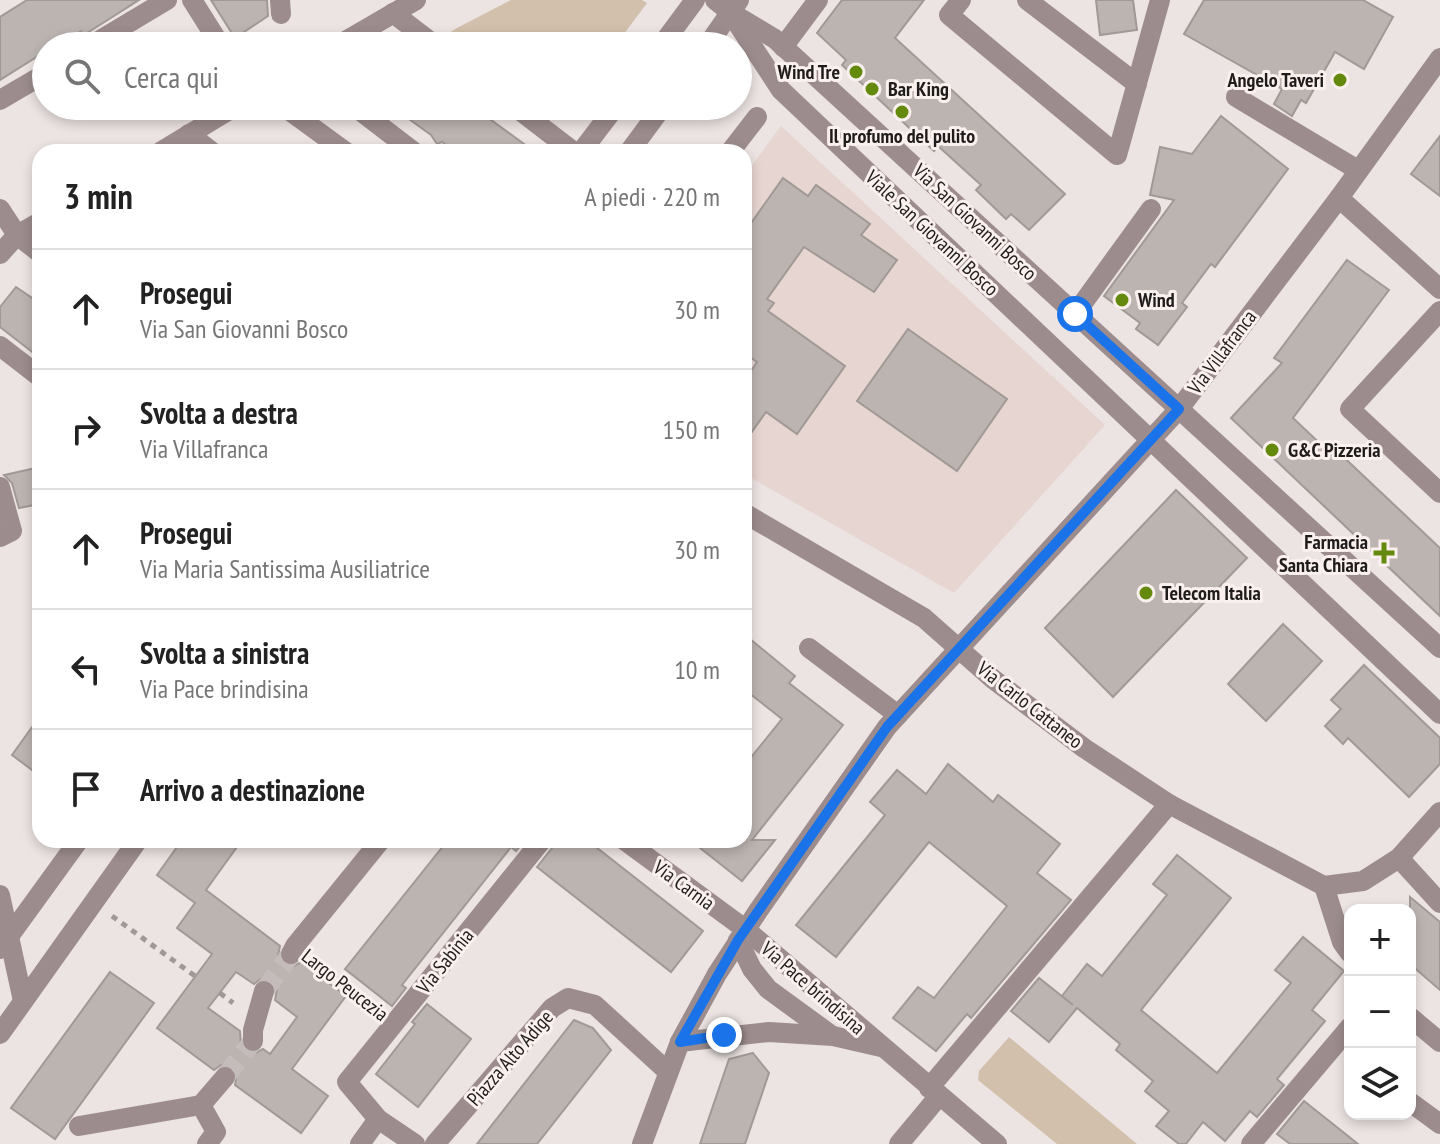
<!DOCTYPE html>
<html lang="it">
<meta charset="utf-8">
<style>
body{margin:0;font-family:"PT Sans Narrow",sans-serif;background:#f2f2f2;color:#222}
.controls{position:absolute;right:24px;bottom:24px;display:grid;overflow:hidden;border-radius:16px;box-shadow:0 4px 12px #0003}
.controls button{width:72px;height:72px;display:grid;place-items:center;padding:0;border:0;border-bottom:2px solid #e0e0e0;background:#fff;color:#222;font:40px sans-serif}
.stop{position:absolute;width:24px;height:24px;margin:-18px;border:6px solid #1a73e8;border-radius:50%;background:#fff}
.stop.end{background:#1a73e8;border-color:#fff;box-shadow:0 2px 8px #0008}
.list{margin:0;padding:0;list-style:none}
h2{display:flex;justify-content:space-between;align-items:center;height:104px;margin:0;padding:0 32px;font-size:34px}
h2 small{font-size:26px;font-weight:400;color:#767676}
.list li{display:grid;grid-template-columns:52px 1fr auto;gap:24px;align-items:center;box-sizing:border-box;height:120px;padding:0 32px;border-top:2px solid #e0e0e0}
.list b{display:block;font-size:30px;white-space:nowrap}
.list p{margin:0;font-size:26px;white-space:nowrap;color:#767676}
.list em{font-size:26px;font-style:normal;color:#767676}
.icon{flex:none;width:44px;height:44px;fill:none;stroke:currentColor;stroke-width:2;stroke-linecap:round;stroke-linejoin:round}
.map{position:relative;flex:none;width:1440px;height:1144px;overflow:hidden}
.search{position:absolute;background:#fff;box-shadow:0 4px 12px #0003;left:32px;top:32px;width:720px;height:88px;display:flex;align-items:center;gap:20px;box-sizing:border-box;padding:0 28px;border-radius:44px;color:#767676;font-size:30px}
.panel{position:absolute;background:#fff;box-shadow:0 4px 12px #0003;left:32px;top:144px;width:720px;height:704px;border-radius:24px}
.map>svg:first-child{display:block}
</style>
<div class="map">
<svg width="1440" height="1144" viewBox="0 0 1440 1144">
<rect width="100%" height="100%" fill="#ece4e2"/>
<polygon fill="#e7d5d1" points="781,126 1105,425 954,593 744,474 744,176"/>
<g fill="#d3c0ac">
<polygon points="511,0 642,0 647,3 615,46 445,46 439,41 455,29"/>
<polygon points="1009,1037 1137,1144 1057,1144 978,1080 979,1071"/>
</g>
<g fill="#bcb4b0" stroke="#a09995" stroke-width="2" fill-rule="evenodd">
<polygon points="27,0 139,0 84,35 81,31 58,46 46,46 46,51 0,80 0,17"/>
<polygon points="211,0 267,0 268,16 235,38"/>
<polygon points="842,0 924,0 895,38 1065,194 1029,230 1011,214 1006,219 976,190 981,185 938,146 934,151 842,65 846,60 817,33"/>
<polygon points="1096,0 1133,0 1137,30 1100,35"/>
<polygon points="1204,0 1363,0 1393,17 1364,69 1335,52 1306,103 1301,100 1292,116 1274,104 1282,89 1184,34"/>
<polygon points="391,106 472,106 535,152 456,152 442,142 437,144 431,135"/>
<polygon points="1221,116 1288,169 1215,267 1211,264 1182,303 1187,307 1158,345 1136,329 1140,323 1104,296 1174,200 1150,195 1160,147 1192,154"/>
<polygon points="1440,136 1440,196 1411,174"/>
<polygon points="783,178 808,196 816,185 870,224 861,235 897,260 874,292 804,247 767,299 774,303 768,311 845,366 797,434 766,412 744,443 744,381 757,362 744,353 744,233"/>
<polygon points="1347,260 1389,290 1293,418 1331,454 1335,449 1440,548 1440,616 1231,418 1282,363 1274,358"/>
<polygon points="16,287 35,300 34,305 40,309 40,358 0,327 0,307"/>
<polygon points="908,329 1007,399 957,471 857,401"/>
<polygon points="40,467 40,504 19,508 12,483 4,475"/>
<polygon points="1176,490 1247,558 1113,697 1045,628"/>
<polygon points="1283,624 1322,661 1266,721 1228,684"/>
<polygon points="744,634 795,676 789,683 843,725 752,840 775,840 742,881 690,840 744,840 744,766 782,719 744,689"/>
<polygon points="1364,665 1440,738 1440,764 1409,797 1348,738 1343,744 1325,726 1341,709 1331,700"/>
<polygon points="40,716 40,776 12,755"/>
<polygon points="948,764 993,802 998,795 1060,844 1037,873 1071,900 971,1018 967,1014 936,1051 893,1018 918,987 934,998 1007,906 929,842 836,957 796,925 885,815 870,802 897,770 926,794"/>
<path d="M182,840H242L206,890L280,946L278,956L285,965L293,967L301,962L346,996L292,1069L328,1096L301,1133L235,1085L237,1073L233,1067L221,1065L214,1070L157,1028L212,954L177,928L195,903L157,875ZM236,972L254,984L262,978L273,981L277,989L275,1000L297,1017L270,1054L263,1049L254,1054L246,1052L241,1047L240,1031L208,1008Z"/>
<polygon points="448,840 525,840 516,851 511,847 402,985 406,988 392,1006 345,969"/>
<polygon points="555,840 587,840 703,931 671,972 537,867 552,848"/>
<polygon points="1177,855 1231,898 1141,1010 1217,1073 1291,983 1275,970 1303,937 1344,971 1312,1010 1325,1021 1277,1079 1284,1085 1257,1117 1250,1111 1225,1141 1203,1122 1186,1144 1179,1144 1156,1126 1169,1111 1145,1091 1153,1081 1116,1050 1120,1044 1077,1008 1049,1042 1011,1011 1039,978 1073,1005 1062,996 1087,964 1102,976 1167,895 1153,884"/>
<polygon points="1410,897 1440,922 1440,990 1410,964"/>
<polygon points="110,972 154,1003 55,1139 11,1108"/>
<polygon points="427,1004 471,1039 418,1107 376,1074 415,1024 412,1022"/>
<polygon points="574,1020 593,1028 611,1050 537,1144 477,1144"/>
<polygon points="753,1053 769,1073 745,1144 700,1144 729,1059"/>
<polygon points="1304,1101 1358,1144 1290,1144 1277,1134"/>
</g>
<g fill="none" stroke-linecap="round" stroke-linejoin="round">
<g stroke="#c3bcba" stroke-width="20" stroke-dasharray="20 10" stroke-linecap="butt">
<polyline points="264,991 291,954"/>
<polyline points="225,1077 253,1041"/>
</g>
<g stroke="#9e9896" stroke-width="5" stroke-dasharray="6 6" stroke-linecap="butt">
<polyline points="112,916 195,976"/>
<polyline points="313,960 375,1008"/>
<polyline points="220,993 233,1003"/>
</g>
<g stroke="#9c8c8d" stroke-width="20">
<polyline points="192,0 221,46"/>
<polyline points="280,0 281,14"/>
<polyline points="715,0 730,12 775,39 1440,648"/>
<polyline points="961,0 949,15 1117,155 1160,0"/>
<polyline points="1027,0 1137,84"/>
<polyline points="730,12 781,90 1440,714"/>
<polyline points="393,13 436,46"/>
<polyline points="90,46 167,0"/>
<polyline points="337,46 416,0"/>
<polyline points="661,46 695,0"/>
<polyline points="707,46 739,0"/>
<polyline points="783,47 818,0"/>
<polyline points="1236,97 1358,170"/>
<polyline points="0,100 46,73"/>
<polyline points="283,106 346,152"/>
<polyline points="354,106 414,152"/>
<polyline points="514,106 574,152"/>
<polyline points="189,134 212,152"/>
<polyline points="160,152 236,106"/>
<polyline points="581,152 616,106"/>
<polyline points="629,152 663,106"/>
<polyline points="730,152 757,117"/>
<polyline points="1339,198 1440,289"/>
<polyline points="0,209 17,235 40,253"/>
<polyline points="0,254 17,235 40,222"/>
<polyline points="1440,311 1350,409 1440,493"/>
<polyline points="1075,314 1151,209"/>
<polyline points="0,346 40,377"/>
<polyline points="0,487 12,531 0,537"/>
<polyline points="744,513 924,618 993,679 1084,748 1169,804 1324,886 1363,881 1399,858 1440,812"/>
<polyline points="809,648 898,715"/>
<polyline points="624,840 745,929 997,1144"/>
<polyline points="1399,858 1440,903"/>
<polyline points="1324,886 1342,942 1350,953"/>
<polyline points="0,895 23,1001"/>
<polyline points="738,940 752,969 768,989 831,1035"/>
<polyline points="0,949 79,840"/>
<polyline points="291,954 295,946 381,840"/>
<polyline points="1410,1017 1440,1042"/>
<polyline points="0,1034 138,840"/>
<polyline points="253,1041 253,1030 264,991"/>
<polyline points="680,1042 769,1032 833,1036 881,1047"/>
<polyline points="929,1088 1169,804"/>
<polyline points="1410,1102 1440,1124"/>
<polyline points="79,1126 201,1105"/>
<polyline points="207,1144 216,1132 201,1105 225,1077"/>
<polyline points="360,1144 378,1119"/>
<polyline points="415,1144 378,1119 347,1082 542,840"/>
<polyline points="435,1144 552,1008 568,998 595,1005 667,1071"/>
<polyline points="642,1144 680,1042 717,974 758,911 887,727 1179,409 1339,198 1440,58"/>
<polyline points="899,1144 939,1096"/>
<polyline points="1251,1144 1350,1027"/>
</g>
</g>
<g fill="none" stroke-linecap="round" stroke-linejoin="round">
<polyline stroke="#1a73e8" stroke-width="10" points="724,1035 680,1042 738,940 887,727 1179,409 1075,314"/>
</g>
<g fill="#65890c" stroke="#faf1ef" stroke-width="3">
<circle cx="856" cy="72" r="8"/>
<circle cx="1340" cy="80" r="8"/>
<circle cx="872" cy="89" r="8"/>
<circle cx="902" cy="112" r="8"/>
<circle cx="1122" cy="300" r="8"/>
<circle cx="1272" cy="450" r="8"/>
<path d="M1380 541h8v8h8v8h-8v8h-8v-8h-8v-8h8z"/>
<circle cx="1146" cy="593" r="8"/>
</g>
<g text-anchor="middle" stroke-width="6" stroke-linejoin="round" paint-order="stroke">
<g font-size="20" font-weight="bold" fill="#201c1c" stroke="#faf1ef" text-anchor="start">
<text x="840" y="79" text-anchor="end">Wind Tre</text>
<text x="1324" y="87" text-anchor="end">Angelo Taveri</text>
<text x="888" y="96">Bar King</text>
<text x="902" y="143" text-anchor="middle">Il profumo del pulito</text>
<text x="1138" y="307">Wind</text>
<text x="1288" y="457">G&amp;C Pizzeria</text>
<text x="1368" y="549" text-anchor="end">Farmacia<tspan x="1368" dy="23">Santa Chiara</tspan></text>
<text x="1162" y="600">Telecom Italia</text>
</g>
<g font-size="20" fill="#201c1c" stroke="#faf1ef">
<text transform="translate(975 222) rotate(43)" y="7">Via San Giovanni Bosco</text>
<text transform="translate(932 233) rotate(43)" y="7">Viale San Giovanni Bosco</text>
<text transform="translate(1222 352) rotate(-53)" y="7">Via Villafranca</text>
<text transform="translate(1030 705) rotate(38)" y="7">Via Carlo Cattaneo</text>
<text transform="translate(684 885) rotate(36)" y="7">Via Carnia</text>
<text transform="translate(445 961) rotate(-51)" y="7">Via Sabinia</text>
<text transform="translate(345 985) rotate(38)" y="7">Largo Peucezia</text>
<text transform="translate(813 988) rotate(41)" y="7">Via Pace brindisina</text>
<text transform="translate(510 1058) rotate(-49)" y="7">Piazza Alto Adige</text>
</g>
</g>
</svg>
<div class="controls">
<button>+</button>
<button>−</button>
<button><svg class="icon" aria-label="layers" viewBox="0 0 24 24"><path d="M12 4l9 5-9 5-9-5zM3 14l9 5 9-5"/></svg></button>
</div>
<div class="stop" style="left:1075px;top:314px"></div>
<div class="stop end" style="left:724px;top:1035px"></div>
<div class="search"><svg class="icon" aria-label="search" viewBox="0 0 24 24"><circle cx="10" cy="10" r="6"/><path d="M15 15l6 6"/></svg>Cerca qui</div>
<section class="panel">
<h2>3 min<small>A piedi · 220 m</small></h2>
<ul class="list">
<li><svg class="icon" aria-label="ahead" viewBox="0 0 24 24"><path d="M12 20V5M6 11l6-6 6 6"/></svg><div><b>Prosegui</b><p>Via San Giovanni Bosco</p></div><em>30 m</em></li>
<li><svg class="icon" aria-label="right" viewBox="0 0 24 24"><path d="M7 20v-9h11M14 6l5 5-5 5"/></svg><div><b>Svolta a destra</b><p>Via Villafranca</p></div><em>150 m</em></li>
<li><svg class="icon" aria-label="ahead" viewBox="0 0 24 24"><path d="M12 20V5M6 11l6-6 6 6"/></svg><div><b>Prosegui</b><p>Via Maria Santissima Ausiliatrice</p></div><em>30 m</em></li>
<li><svg class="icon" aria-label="left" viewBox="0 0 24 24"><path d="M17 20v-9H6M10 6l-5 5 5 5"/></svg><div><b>Svolta a sinistra</b><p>Via Pace brindisina</p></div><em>10 m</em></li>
<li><svg class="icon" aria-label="arrive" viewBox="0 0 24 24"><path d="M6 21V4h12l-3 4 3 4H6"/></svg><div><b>Arrivo a destinazione</b></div></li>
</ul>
</section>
</div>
